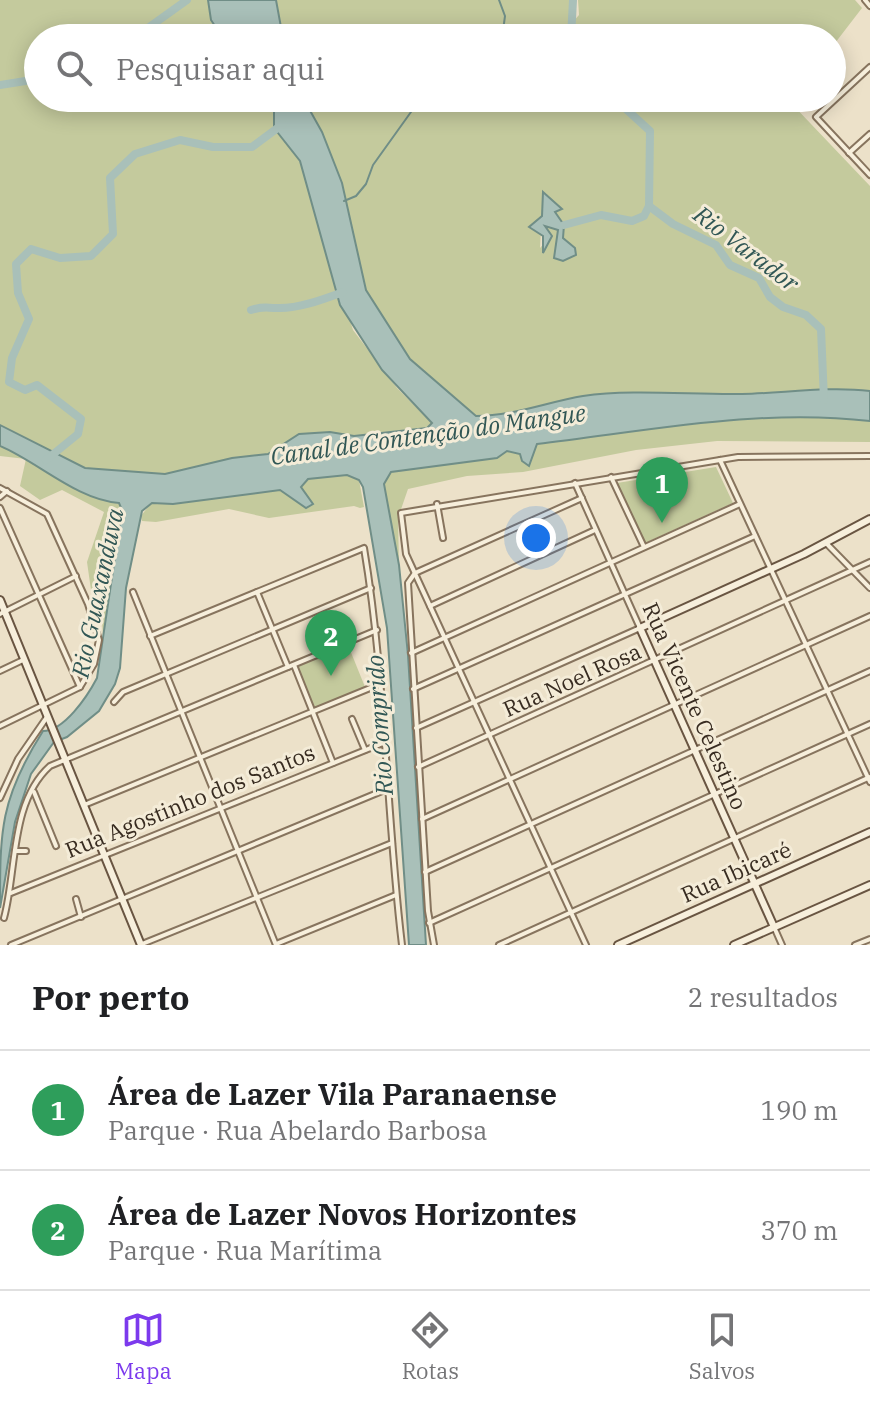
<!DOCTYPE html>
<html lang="pt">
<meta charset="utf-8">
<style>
body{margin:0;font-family:"IBM Plex Serif",serif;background:#f2f2f2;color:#202124}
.you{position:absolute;left:536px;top:538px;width:28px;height:28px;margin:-20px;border:6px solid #fff;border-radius:50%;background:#1a73e8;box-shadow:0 0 0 12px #1a73e833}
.badge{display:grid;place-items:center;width:52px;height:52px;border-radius:50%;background:#7c3aed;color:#fff;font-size:26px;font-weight:700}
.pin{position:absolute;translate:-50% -66px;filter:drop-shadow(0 2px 4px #0008)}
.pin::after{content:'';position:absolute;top:42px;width:28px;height:24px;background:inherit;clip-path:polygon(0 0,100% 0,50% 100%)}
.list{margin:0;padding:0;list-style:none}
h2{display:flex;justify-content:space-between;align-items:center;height:104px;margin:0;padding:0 32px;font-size:34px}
h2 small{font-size:26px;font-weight:400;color:#757577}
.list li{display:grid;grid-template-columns:52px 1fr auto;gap:24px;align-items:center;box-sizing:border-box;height:120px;padding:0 32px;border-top:2px solid #e0e0e0}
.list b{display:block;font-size:30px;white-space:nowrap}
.list p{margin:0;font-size:26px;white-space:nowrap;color:#757577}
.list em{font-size:26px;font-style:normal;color:#757577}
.icon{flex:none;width:44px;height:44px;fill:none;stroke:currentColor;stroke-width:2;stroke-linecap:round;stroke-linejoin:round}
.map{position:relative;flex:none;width:870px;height:945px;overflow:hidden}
.search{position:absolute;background:#fff;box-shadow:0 4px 20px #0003;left:24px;right:24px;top:24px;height:88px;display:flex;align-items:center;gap:20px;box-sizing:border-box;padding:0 28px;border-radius:44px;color:#757577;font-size:30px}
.sheet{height:344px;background:#fff}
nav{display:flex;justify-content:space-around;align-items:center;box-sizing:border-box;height:112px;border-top:2px solid #e0e0e0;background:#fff;font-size:22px;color:#757577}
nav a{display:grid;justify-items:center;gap:4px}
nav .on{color:#7c3aed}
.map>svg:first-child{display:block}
</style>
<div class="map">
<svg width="870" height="945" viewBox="0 0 870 945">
<rect width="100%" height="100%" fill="#ece1c9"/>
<g fill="#c4ca9d" fill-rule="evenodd">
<polygon points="0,0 208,0 211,20 223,38 38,38 38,98 265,98 274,112 275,128 300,161 353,330 397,388 432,423 427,428 354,436 330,432 299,434 268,454 232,458 165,474 85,468 0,425"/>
<polygon points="276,0 569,0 572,23 579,15 578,0 855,0 862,8 832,47 832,38 283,38"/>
<path d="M303,98H794L791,103L870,186V391C828,386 785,393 742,394C693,395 631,389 583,396C547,402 513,416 476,416L410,360L366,290L342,183ZM543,193L561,209L555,212L564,225L563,238L575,248L555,250L559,230L545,226L551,236L540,248Z"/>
<polygon points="827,416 870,421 870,442 717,441 636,450 523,472 467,476 408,489 398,518 399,565 384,483 391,472 497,458 507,451 531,456 537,444 737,418"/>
<polygon points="0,446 24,456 76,488 121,505 104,650 102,621 91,590 87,562 104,512 62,490 40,500 20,486 26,459 0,456"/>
<polygon points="716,467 733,503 645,543 617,483"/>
<polygon points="347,475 359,480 364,507 360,508 354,506 269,518 229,509 156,522 142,521 141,516 151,503 173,504 280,490 301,505 312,501 304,495 301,487 308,479"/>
<polygon points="348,645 365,687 315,708 297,666"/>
</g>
<g fill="#a9c0b9" stroke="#708e87" stroke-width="2">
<polygon points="208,0 276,0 283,38 223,38 211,20"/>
<path d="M265,98H303L322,132L342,183L366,290L410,359L476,416C513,416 547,402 583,396C631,389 693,395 742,394C785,393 828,386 870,391V421C758,408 648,431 537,444L529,466L522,461L520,454L507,451L497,458L391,472L384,484L399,565L408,655L426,945H409L387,628L363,487L359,480L347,475L308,479L301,487L313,504L306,508L280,490L173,504L152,503L142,511L126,588L120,668L115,684L99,711L67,737L54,742L31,774L15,822L0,908C0,830 0,799 43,731C64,731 87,697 97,678L122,510L119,503C77,500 38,462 0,446V425L85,468L165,474L232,458L268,454L299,434L330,432L354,436L427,428L432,423L382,370L340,305L300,161L274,128V112Z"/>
<polygon points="543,192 562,209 555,212 564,225 563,238 575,248 576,255 563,261 554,258 558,230 545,226 552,236 543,253 543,236 529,227 542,216"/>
</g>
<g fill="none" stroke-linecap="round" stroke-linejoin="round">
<g stroke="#708e87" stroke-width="2">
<polyline points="499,0 505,16 502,38"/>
<polyline points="548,98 581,98"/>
<polyline points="344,201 356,196 366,184 373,165 421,98"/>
</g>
<g stroke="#a9c0b9" stroke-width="8">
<polyline points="134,38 187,0"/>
<polyline points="571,38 573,0"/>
<polyline points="0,85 38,79"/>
<polyline points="614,98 650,131 649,206 673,224 716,245 730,265 759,278 770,297 783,307 806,315 821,329 824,400"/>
<polyline points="564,225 601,215 632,221 644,216 649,206"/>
<path d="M251,310C263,306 266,308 277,308C298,309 324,299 343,292"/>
<polyline points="46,460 78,434 81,419 37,385 25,390 9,382 12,358 29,319 18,293 16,264 31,249 60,258 91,256 113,234 110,178 135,154 180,140 213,147 252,147 283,124"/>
</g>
<defs>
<g id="street">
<polyline points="865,0 870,6"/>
<polyline points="870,67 816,117 870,175"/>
<polyline points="849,153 870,134"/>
<polyline points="720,460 870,782"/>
<polyline points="611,477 644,547"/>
<polyline points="0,488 47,514 88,604 99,640 94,664 80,687 0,726"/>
<polyline points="0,497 7,491"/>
<polyline points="437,504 443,538"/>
<polyline points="0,508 80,687"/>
<polyline points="826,543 870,588"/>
<polyline points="133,592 276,945"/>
<polyline points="257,592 288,667"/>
<polyline points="430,606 595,530"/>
<polyline points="0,614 76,576"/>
<path d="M150,636L364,548C386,679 386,813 402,945"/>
<polyline points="411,653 740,504"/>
<polyline points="294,665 333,763"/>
<polyline points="0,671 23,660"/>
<polyline points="413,689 755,536"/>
<polyline points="114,702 123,692 371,588"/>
<polyline points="352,719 365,750"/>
<polyline points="416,728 640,628 575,483"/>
<polyline points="418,767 870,562"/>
<polyline points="34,792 56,846"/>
<polyline points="0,798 18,759 47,717"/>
<polyline points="84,805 380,684"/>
<polyline points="422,819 870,616"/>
<polyline points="15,851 26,851"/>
<polyline points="425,872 870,671"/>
<polyline points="11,893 383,743"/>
<polyline points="76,899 81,917"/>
<path d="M4,918C17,870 10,802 50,766L377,630"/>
<polyline points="429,923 870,724"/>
<polyline points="774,927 782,945"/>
<polyline points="142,944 392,843"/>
<polyline points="276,944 396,895"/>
<polyline points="11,945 387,789"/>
<polyline points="434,945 428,911 408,583 415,573 582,498"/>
<polyline points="499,945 870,777"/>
<polyline points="586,945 406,554 401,513 738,457 870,456"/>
<polyline points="855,945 870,939"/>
</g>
<g id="secondary">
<polyline points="0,600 141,945"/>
<polyline points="774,927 640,628 804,554 870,519"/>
<polyline points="618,945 870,832"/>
<polyline points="734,945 870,885"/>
</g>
</defs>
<use href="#street" stroke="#87745e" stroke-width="8"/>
<use href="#secondary" stroke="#695542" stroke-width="10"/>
<use href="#street" stroke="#f7efdc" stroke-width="4"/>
<use href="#secondary" stroke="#f7efdc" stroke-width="6"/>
</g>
<g text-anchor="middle" stroke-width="6" stroke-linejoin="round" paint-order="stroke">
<g font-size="22" fill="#382c21" stroke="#f4ecd8">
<text transform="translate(572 680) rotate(-24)" y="8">Rua Noel Rosa</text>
<text transform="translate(695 706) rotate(66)" y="8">Rua Vicente Celestino</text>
<text transform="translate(190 801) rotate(-22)" y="8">Rua Agostinho dos Santos</text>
<text transform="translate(736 872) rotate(-24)" y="8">Rua Ibicaré</text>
</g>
<g font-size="24" font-style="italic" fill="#315755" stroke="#f4ecd8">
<text transform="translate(746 249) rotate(37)" y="8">Rio Varador</text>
<text transform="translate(428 435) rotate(-8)" y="8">Canal de Contenção do Mangue</text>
<text transform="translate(98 593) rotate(-78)" y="8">Rio Guaxanduva</text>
<text transform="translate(380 725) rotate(-94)" y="8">Rio Comprido</text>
</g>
</g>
</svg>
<div class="you"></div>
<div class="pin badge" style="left:662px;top:523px;background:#2e9e5b">1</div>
<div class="pin badge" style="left:331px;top:676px;background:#2e9e5b">2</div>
<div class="search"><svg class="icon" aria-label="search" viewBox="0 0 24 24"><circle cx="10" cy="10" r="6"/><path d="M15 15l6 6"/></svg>Pesquisar aqui</div>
</div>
<section class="sheet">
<h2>Por perto<small>2 resultados</small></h2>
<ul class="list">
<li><span class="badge" style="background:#2e9e5b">1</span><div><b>Área de Lazer Vila Paranaense</b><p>Parque · Rua Abelardo Barbosa</p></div><em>190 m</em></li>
<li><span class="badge" style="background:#2e9e5b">2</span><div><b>Área de Lazer Novos Horizontes</b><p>Parque · Rua Marítima</p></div><em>370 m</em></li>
</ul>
</section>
<nav>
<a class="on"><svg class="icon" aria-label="map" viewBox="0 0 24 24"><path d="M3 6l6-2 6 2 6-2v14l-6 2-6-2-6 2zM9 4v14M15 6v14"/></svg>Mapa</a>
<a><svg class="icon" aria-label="directions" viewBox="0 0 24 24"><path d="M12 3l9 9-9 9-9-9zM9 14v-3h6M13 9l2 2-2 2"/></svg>Rotas</a>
<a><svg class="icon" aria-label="saved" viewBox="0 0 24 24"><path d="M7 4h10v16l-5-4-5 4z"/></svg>Salvos</a>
</nav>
